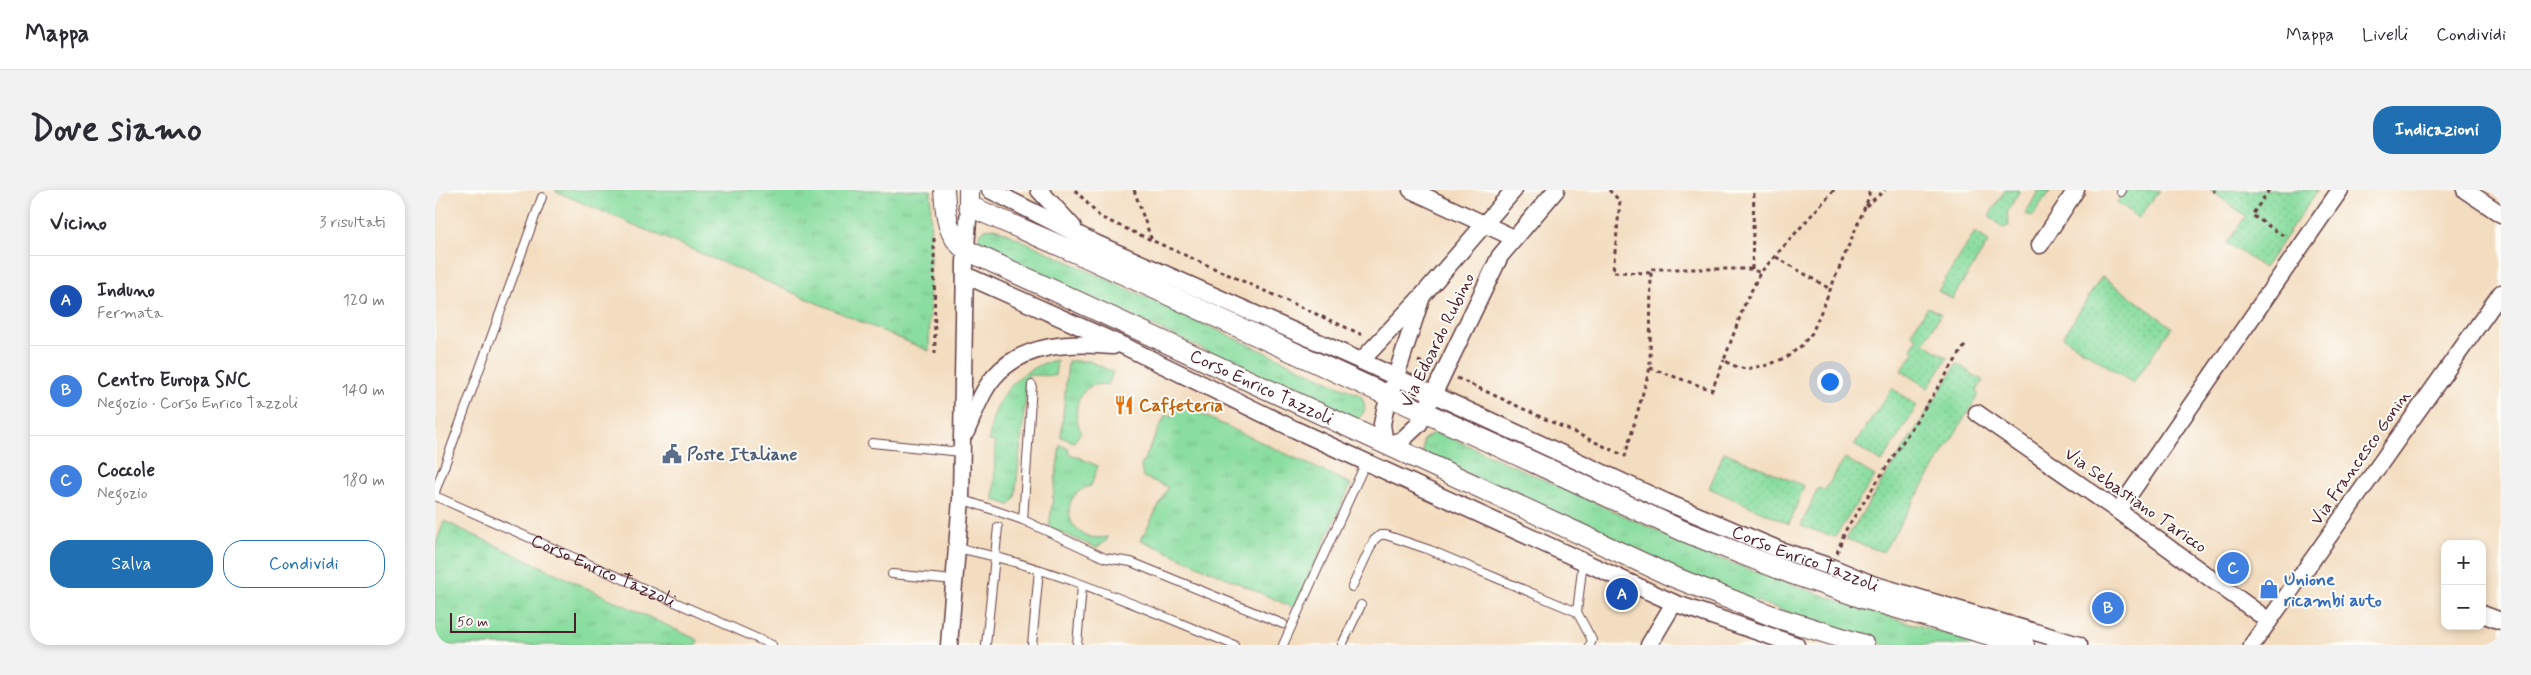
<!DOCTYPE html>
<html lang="it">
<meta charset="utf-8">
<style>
body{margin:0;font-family:Mynerve,sans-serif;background:#f2f2f3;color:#2b2b33}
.controls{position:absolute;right:15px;bottom:15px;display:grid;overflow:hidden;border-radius:10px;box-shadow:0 2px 8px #0003}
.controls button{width:45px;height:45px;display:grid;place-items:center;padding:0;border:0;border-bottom:1px solid #e1e1e2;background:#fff;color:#2b2b33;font:25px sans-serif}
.scale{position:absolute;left:15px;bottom:12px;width:126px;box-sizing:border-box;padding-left:5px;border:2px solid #4a1f2b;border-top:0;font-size:14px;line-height:18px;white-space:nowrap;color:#4a1f2b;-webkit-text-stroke:4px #fdfcf7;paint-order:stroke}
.you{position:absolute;left:1394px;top:191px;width:18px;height:18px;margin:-12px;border:4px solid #fff;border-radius:50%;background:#1a73e8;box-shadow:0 0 0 8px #1a73e833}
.badge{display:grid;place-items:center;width:32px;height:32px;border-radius:50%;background:#1f6fb2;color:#fff;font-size:16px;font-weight:700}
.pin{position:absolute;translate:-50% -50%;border:2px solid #fff;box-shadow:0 1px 5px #0006}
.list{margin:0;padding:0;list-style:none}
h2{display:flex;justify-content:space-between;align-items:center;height:65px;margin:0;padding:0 20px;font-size:21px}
h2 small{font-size:16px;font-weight:400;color:#7c7c81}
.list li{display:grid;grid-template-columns:32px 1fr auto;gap:15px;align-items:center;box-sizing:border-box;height:90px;padding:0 20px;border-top:1px solid #e1e1e2}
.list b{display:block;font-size:19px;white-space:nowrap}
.list p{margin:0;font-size:16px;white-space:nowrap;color:#7c7c81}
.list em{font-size:16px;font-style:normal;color:#7c7c81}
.actions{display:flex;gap:10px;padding:15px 20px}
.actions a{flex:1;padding:11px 0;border:1px solid #1f6fb2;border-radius:20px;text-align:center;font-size:18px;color:#1f6fb2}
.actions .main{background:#1f6fb2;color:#fff}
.map{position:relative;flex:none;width:2066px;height:455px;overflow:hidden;border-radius:20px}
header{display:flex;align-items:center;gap:30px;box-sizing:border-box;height:70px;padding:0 25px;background:#fff;border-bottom:1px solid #e1e1e2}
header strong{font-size:24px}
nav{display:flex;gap:28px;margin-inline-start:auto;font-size:18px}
.intro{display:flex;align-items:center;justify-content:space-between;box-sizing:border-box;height:120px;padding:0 30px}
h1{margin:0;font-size:35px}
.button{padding:12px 22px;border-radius:20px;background:#1f6fb2;color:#fff;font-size:18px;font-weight:700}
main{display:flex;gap:30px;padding:0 30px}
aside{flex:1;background:#fff;border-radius:20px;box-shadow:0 2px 8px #0003}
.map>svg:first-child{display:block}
</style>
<header>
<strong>Mappa</strong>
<nav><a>Mappa</a><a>Livelli</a><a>Condividi</a></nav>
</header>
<div class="intro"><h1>Dove siamo</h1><a class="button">Indicazioni</a></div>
<main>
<aside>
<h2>Vicino<small>3 risultati</small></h2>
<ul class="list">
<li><span class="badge" style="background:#1a4fb4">A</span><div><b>Induno</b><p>Fermata</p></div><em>120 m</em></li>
<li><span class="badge" style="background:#3f7fe0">B</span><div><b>Centro Europa SNC</b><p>Negozio · Corso Enrico Tazzoli</p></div><em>140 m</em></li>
<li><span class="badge" style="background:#3f7fe0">C</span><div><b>Coccole</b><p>Negozio</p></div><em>180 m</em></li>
</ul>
<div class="actions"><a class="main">Salva</a><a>Condividi</a></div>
</aside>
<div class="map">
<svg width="2066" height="455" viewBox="0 0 2066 455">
<defs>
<pattern id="grass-tufts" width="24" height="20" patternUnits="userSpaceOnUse" patternTransform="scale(1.25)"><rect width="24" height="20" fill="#89dd9f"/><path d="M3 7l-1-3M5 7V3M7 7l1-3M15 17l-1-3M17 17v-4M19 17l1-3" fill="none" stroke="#78bd89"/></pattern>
<pattern id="garden-dots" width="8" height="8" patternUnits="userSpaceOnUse" patternTransform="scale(1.25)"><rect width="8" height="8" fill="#89dd9f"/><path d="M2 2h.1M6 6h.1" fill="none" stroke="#78bd89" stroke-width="1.8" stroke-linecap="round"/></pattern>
</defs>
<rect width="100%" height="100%" fill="#fdfcf7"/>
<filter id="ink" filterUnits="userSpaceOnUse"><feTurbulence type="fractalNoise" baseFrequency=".02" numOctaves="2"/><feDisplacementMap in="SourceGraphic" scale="10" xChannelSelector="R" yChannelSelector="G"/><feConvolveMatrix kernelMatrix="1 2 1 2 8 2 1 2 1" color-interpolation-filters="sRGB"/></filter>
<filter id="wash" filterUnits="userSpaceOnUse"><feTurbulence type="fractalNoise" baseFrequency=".0096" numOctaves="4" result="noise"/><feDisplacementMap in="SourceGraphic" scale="20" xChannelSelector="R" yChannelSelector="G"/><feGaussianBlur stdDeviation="1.12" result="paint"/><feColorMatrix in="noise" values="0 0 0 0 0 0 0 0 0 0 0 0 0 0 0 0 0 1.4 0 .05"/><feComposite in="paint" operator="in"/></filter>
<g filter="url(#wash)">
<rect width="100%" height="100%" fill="#f3ddc0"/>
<g fill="url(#grass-tufts)" stroke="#6a7e65">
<polygon points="496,0 494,161 120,1 120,0"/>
<path d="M560,38L926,206C932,217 931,222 922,230L542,55L544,45L550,39Z"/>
<path d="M622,170L620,186L593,185L580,308L575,315L559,310L560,252L554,251C556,212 582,177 622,170Z"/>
<path d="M633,171H654L678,182L673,195C644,189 635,220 646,242L639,252L626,247Z"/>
<polygon points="744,214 916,294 859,418 706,350 733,297 708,287 706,276 731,224 736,226"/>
<polygon points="998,243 1012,246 1283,368 1427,419 1550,455 1451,455 1420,446 1273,394 988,263 988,250"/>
<path d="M625,255L634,259L633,263L663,276L656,296C619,305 632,355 672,347V350L661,358L614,337Z"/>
<polygon points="9,331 263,450 261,455 0,455 0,357"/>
</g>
<g fill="url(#garden-dots)" stroke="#6a7e65">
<polygon points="1570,0 1585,0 1572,23 1574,36 1568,38 1554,26"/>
<polygon points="1604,0 1616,0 1598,26 1590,24"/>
<polygon points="1690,0 1725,0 1704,28 1682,12"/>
<polygon points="1775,0 1883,0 1829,78 1792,53 1811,26"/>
<polygon points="1540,42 1554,51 1517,109 1503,101"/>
<polygon points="1667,86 1737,137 1698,193 1628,147"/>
<polygon points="1493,117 1506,124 1489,153 1512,168 1493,198 1466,181 1479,163 1476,159 1482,148 1476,143"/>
<polygon points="1522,174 1548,191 1541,201 1544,204 1448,362 1411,349"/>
<polygon points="1457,198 1482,216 1447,272 1419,255"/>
<polygon points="1289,262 1369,296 1354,334 1274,298"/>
<polygon points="1410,268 1440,286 1400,347 1366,336 1383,298 1390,300"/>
</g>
</g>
<g filter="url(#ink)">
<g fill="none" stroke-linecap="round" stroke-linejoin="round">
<defs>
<g id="service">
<polyline points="1686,2 1687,0"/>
<polyline points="437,253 526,262"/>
<polyline points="0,302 107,7"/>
<path id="s1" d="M0,306L337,455"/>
<polyline points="526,309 588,330 670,368 696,372 848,434"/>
<polyline points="588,330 597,195"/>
<path d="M522,358C618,377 709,419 799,455"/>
<polyline points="1148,371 1142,422 1157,450 1155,455"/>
<polyline points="457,384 519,390"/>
<polyline points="917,397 939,350 945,345 951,345 995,360 1142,422"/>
<polyline points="551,455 563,337"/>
<polyline points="597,455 604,380"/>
<polyline points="642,455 647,396"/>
<polyline points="848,455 931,272"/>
<polyline points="907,455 926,415"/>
</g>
<g id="minor">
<path id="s2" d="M555,0L660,53L926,171L1231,312L1345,360L1396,377L1437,394L1644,455"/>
<polyline points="604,0 638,37"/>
<polyline points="976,0 1079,48"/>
<polyline points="2030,0 2066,24"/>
<polyline points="1605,55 1641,0"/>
<polyline points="530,85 691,157 861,240 1239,413 1361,455"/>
<polyline points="987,106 950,220 947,234 950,255 967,250 984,234 1065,66 1121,0"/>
<polyline points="926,171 987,106 1079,0"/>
<polyline points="1542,223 1683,321 1834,431"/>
<path d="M531,242C539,224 546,202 559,187C588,153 637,152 678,156"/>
<polyline points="1683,321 1905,0"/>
<polyline points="2047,424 2066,431"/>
<polyline points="514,455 526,309 530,72 534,16"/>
<polyline points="1214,455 1239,413"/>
<polyline points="1817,455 2066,103"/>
</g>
<g id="tertiary">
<path id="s3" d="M509,0C511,24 511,45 531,60L1236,386L1340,427L1429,455"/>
<polyline points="534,0 534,16 653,68 1248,341 1355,383 1431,409 1589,455"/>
</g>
</defs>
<use href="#service" stroke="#633c41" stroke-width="10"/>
<use href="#minor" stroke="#633c41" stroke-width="19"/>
<use href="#tertiary" stroke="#633c41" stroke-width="22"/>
<g stroke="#633c41" stroke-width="3" stroke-dasharray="4 4" stroke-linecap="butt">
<polyline points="640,0 665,27 930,146"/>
<polyline points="699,0 717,51"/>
<polyline points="1174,0 1185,11 1178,82 1216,83"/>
<polyline points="1399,0 1325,83 1309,116 1289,170 1297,175 1310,179 1333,175 1352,167 1366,156 1377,143 1434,7 1434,0"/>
<polyline points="1834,0 1817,25 1852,48"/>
<polyline points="1778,2 1780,0"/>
<polyline points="1431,16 1450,0"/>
<polyline points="499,48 500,165"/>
<polyline points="1341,67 1395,99"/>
<polyline points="1317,79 1319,0"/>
<polyline points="983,171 996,176"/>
<polyline points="1215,178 1277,200 1289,170"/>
<polyline points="1022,188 1190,266 1215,178 1216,79 1317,79 1325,83"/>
<polyline points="1402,363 1410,341 1531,154"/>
</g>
<use href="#service" stroke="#fff" stroke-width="8"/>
<use href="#minor" stroke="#fff" stroke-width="16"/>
<use href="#tertiary" stroke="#fff" stroke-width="20"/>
</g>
</g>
<defs>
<symbol id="restaurant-bare" viewBox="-9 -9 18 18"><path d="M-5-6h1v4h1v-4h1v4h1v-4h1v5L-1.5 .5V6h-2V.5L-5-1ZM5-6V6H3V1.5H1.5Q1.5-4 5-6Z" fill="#e8710a" stroke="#fdfcf7" stroke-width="2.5" paint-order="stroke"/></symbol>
<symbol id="civic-bare" viewBox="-9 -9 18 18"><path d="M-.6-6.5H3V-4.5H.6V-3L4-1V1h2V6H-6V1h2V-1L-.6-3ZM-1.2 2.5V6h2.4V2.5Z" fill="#5c6f8a" stroke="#fdfcf7" stroke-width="2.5" paint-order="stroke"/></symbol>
<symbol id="shop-bare" viewBox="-9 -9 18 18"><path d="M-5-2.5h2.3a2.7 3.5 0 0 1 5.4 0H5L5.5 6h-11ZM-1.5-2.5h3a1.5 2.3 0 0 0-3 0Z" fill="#3f7fe0" stroke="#fdfcf7" stroke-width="2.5" paint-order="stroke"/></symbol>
</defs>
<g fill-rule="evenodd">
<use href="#restaurant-bare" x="675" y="201" width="28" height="28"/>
<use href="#civic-bare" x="223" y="250" width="28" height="28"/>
<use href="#shop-bare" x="1820" y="385" width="28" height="28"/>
</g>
<g text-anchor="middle" stroke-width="4" stroke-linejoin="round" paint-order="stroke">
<g font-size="18" fill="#4a1f2b" stroke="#fdfcf7">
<text transform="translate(1002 150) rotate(-64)" y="6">Via Edoardo Rubino</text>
<text dy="6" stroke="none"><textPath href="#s3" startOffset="392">Corso Enrico Tazzoli</textPath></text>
<text transform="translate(1925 267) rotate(-55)" y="6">Via Francesco Gonin</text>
<text transform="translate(1701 310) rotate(35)" y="6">Via Sebastiano Taricco</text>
<text dy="6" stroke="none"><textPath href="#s2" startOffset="895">Corso Enrico Tazzoli</textPath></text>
<text dy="6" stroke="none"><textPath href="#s1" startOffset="184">Corso Enrico Tazzoli</textPath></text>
</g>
<g font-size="18" font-weight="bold" fill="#c56008" stroke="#fdfcf7" text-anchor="start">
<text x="704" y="221">Caffeteria</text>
</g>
<g font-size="18" font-weight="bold" fill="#4e5e75" stroke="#fdfcf7" text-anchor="start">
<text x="252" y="270">Poste Italiane</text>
</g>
<g font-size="18" font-weight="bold" fill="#366cbe" stroke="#fdfcf7" text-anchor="start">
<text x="1849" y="395">Unione<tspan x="1849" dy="21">ricambi auto</tspan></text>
</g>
</g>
</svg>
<div class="controls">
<button>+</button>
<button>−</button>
</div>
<div class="scale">50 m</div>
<div class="you"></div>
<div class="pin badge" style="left:1187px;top:404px;background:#1a4fb4">A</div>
<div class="pin badge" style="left:1673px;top:418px;background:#3f7fe0">B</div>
<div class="pin badge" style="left:1798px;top:378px;background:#3f7fe0">C</div>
</div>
</main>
